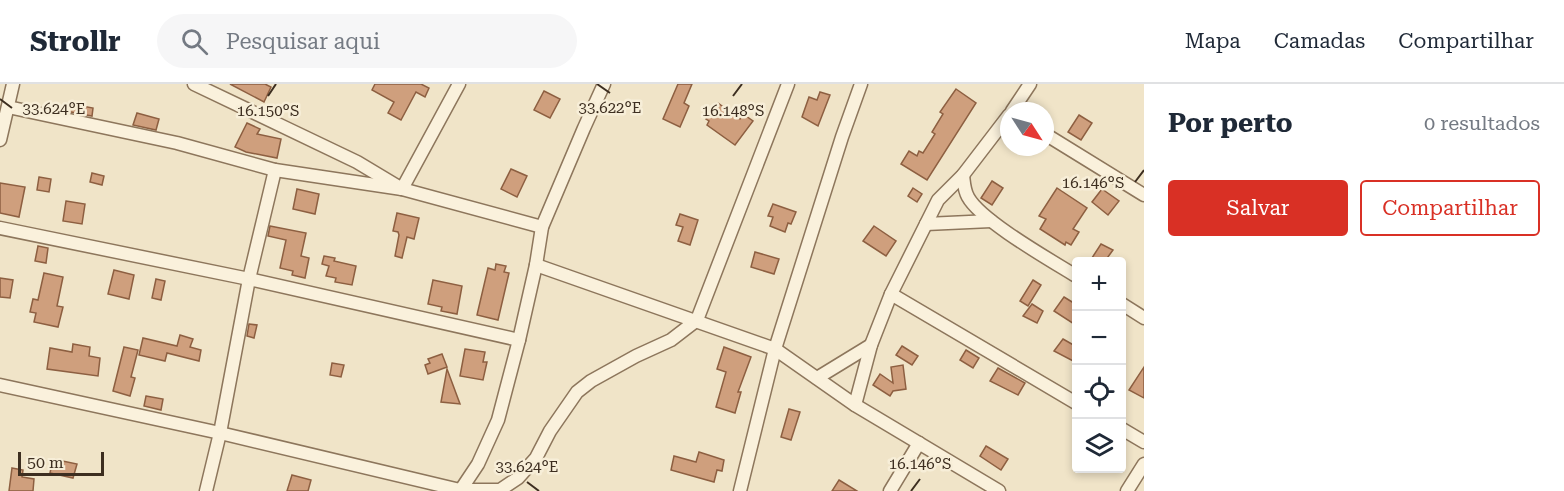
<!DOCTYPE html>
<html lang="pt">
<meta charset="utf-8">
<style>
body{margin:0;font-family:"Roboto Serif",serif;background:#f6f6f7;color:#1f2937}
.controls{position:absolute;right:18px;bottom:18px;display:grid;overflow:hidden;border-radius:6px;box-shadow:0 3px 9px #0003}
.controls button{width:54px;height:54px;display:grid;place-items:center;padding:0;border:0;border-bottom:2px solid #e0e1e3;background:#fff;color:#1f2937;font:30px sans-serif}
.compass{position:absolute;left:1000px;top:18px;width:54px;height:54px;border-radius:50%;background:#fff;box-shadow:0 3px 9px #0003;rotate:126deg}
.scale{position:absolute;left:18px;bottom:15px;width:86px;box-sizing:border-box;padding-left:6px;border:3px solid #3d2e20;border-top:0;font-size:16px;line-height:21px;white-space:nowrap;color:#3d2e20;-webkit-text-stroke:4px #f7eed8;paint-order:stroke}
.list{margin:0;padding:0;list-style:none}
h2{display:flex;justify-content:space-between;align-items:center;height:78px;margin:0;padding:0 24px;font-size:26px}
h2 small{font-size:20px;font-weight:400;color:#747a83}
.actions{display:flex;gap:12px;padding:18px 24px}
.actions a{flex:1;padding:14px 0;border:2px solid #d93025;border-radius:6px;text-align:center;font-size:21px;color:#d93025}
.actions .main{background:#d93025;color:#fff}
.icon{flex:none;width:33px;height:33px;fill:none;stroke:currentColor;stroke-width:2;stroke-linecap:round;stroke-linejoin:round}
.map{position:relative;flex:none;width:1144px;height:407px;overflow:hidden}
header{display:flex;align-items:center;gap:36px;box-sizing:border-box;height:84px;padding:0 30px;background:#fff;border-bottom:2px solid #e0e1e3}
header strong{font-size:28px}
nav{display:flex;gap:33px;margin-inline-start:auto;font-size:21px}
.search{width:420px;height:54px;background:#f6f6f7;display:flex;align-items:center;gap:15px;box-sizing:border-box;padding:0 21px;border-radius:33px;color:#747a83;font-size:22px}
main{display:flex}
aside{flex:1;background:#fff}
.map>svg:first-child{display:block}
</style>
<header>
<strong>Strollr</strong>
<div class="search"><svg class="icon" aria-label="search" viewBox="0 0 24 24"><circle cx="10" cy="10" r="6"/><path d="M15 15l6 6"/></svg>Pesquisar aqui</div>
<nav><a>Mapa</a><a>Camadas</a><a>Compartilhar</a></nav>
</header>
<main>
<div class="map">
<svg width="1144" height="407" viewBox="0 0 1144 407">
<rect width="100%" height="100%" fill="#f0e4c8"/>
<g fill="#cf9f7d" stroke="#8d5f41" stroke-width="1.5">
<polygon points="230,0 265,0 271,3 264,18"/>
<polygon points="375,0 421,0 429,4 425,13 416,8 401,36 388,29 394,18 372,6"/>
<polygon points="678,0 692,0 684,19 689,22 680,43 663,35"/>
<polygon points="956,5 976,19 927,96 901,80 909,67 917,72 919,67 923,69 935,50 932,48 943,30 940,28"/>
<polygon points="544,7 560,15 550,34 534,26"/>
<polygon points="820,8 830,11 818,42 802,33 809,13 817,16"/>
<polygon points="66,19 93,24 92,32 65,27"/>
<polygon points="718,19 740,35 743,30 753,37 735,61 707,41 709,37 706,35"/>
<polygon points="137,29 159,35 156,46 133,41"/>
<polygon points="1079,31 1092,39 1081,56 1068,48"/>
<polygon points="247,39 260,45 257,50 281,55 277,74 246,68 235,63"/>
<polygon points="511,85 527,92 517,113 501,105"/>
<polygon points="92,89 104,92 102,101 90,98"/>
<polygon points="39,93 51,95 49,108 37,106"/>
<polygon points="992,97 1003,104 992,121 981,114"/>
<polygon points="0,99 25,103 19,133 0,129"/>
<polygon points="913,104 922,110 917,118 908,112"/>
<polygon points="1057,104 1087,124 1073,145 1079,148 1071,161 1066,158 1065,161 1040,145 1046,135 1039,132"/>
<polygon points="297,105 319,110 315,130 293,125"/>
<polygon points="1102,105 1119,117 1108,131 1092,118"/>
<polygon points="66,117 85,120 82,140 63,137"/>
<polygon points="773,120 796,128 791,140 788,139 785,148 770,142 773,133 768,132"/>
<polygon points="397,129 419,134 414,155 407,153 402,174 395,172 399,151 398,148 393,147"/>
<polygon points="680,130 698,136 690,161 678,157 683,143 676,141"/>
<polygon points="270,142 306,149 301,172 309,174 305,194 292,191 293,187 280,184 286,156 268,152"/>
<polygon points="874,142 896,157 886,172 863,157"/>
<polygon points="1101,160 1113,166 1105,177 1090,177"/>
<polygon points="38,162 48,164 46,179 35,177"/>
<polygon points="755,168 779,175 774,190 751,183"/>
<polygon points="324,172 335,174 334,177 356,182 352,201 335,198 336,194 326,192 329,182 322,180"/>
<polygon points="496,180 506,182 504,188 509,189 498,236 477,231 488,184 495,186"/>
<polygon points="114,186 134,191 129,215 108,210"/>
<polygon points="44,189 63,193 57,222 63,223 58,243 34,238 36,229 30,228 33,215 38,216"/>
<polygon points="0,194 13,196 10,214 0,213"/>
<polygon points="156,195 165,197 161,216 152,214"/>
<polygon points="433,196 462,202 457,230 441,227 442,223 428,220"/>
<polygon points="1033,196 1041,201 1028,222 1020,217"/>
<polygon points="1064,213 1077,221 1077,235 1074,240 1054,227"/>
<polygon points="1032,220 1043,227 1037,239 1023,232"/>
<polygon points="249,240 257,241 254,254 247,252"/>
<polygon points="180,251 193,255 190,263 201,266 199,277 167,269 165,277 139,271 143,254 177,262"/>
<polygon points="1063,255 1077,263 1077,279 1054,267"/>
<polygon points="73,260 90,263 89,272 100,274 98,292 47,285 50,264 72,268"/>
<polygon points="902,262 918,272 912,281 896,271"/>
<polygon points="124,263 138,266 131,293 135,294 130,312 113,307"/>
<polygon points="724,263 751,273 738,308 741,308 735,329 716,323 726,288 717,285"/>
<polygon points="465,265 485,268 483,278 487,278 483,296 460,292"/>
<polygon points="966,266 979,274 973,284 960,276"/>
<polygon points="442,270 447,283 428,290 425,281 430,279 428,275"/>
<polygon points="332,279 344,281 341,293 330,291"/>
<polygon points="903,281 906,305 893,307 890,312 873,301 880,290 893,299 891,283"/>
<polygon points="1144,283 1144,314 1129,306"/>
<polygon points="998,284 1025,299 1018,311 990,297"/>
<polygon points="447,285 460,320 441,318"/>
<polygon points="146,312 163,315 161,326 144,322"/>
<polygon points="789,325 800,328 791,356 781,353"/>
<polygon points="986,362 1008,375 1001,386 980,372"/>
<polygon points="699,368 724,376 722,387 717,386 714,398 671,386 674,372 696,378"/>
<polygon points="53,375 77,380 73,394 50,389"/>
<polygon points="12,384 23,386 22,393 34,395 33,407 9,407"/>
<polygon points="292,391 311,396 308,407 287,407"/>
<polygon points="839,396 857,407 832,407"/>
</g>
<g fill="none" stroke-linecap="round" stroke-linejoin="round">
<defs>
<g id="minor">
<polyline points="194,0 357,78 402,105 459,0"/>
<polyline points="8,23 177,59 275,86 402,105 542,143"/>
<polyline points="1012,27 1030,0"/>
<polyline points="1045,50 1144,111"/>
<polyline points="0,56 13,0"/>
<path d="M963,91C964,99 964,106 968,113C981,137 1052,177 1076,192"/>
<polyline points="926,140 991,137"/>
<polyline points="0,144 249,195 519,256"/>
<polyline points="536,181 775,265 855,321 999,407"/>
<polyline points="891,210 1076,319"/>
<polyline points="1122,220 1144,234"/>
<polyline points="817,294 871,261"/>
<polyline points="0,301 220,349 460,406 500,406 518,394 536,374 550,347 577,308 591,297 636,272 671,256 697,236 788,0"/>
<polyline points="855,321 871,261 891,210 938,116 963,91 1009,31"/>
<polyline points="1122,345 1144,358"/>
<polyline points="206,407 220,349 249,195 275,86"/>
<polyline points="460,407 478,380 498,336 519,256 536,181 542,143 584,44 604,0"/>
<polyline points="740,407 775,265 842,53 861,0"/>
<polyline points="890,407 919,359"/>
<polyline points="1127,407 1144,380"/>
</g>
</defs>
<use href="#minor" stroke="#8d765c" stroke-width="15"/>
<use href="#minor" stroke="#faf1dc" stroke-width="12"/>
</g>
<path fill="none" stroke="#3d2e20" stroke-width="2" d="M597,0L610,9M268,12L276,0M733,12L742,0M0,15L12,24M1135,98L1144,86M527,398L539,407M911,407L920,395"/>
<g font-size="15" text-anchor="middle" fill="#3d2e20" stroke="#f7eed8" stroke-width="5" stroke-linejoin="round" paint-order="stroke">
<text x="610" y="29">33.622°E</text>
<text x="54" y="30">33.624°E</text>
<text x="268" y="32">16.150°S</text>
<text x="733" y="32">16.148°S</text>
<text x="1093" y="104">16.146°S</text>
<text x="920" y="385">16.146°S</text>
<text x="527" y="388">33.624°E</text>
</g>
</svg>
<div class="controls">
<button>+</button>
<button>−</button>
<button><svg class="icon" aria-label="locate" viewBox="0 0 24 24"><circle cx="12" cy="12" r="6"/><path d="M12 2v4M12 18v4M2 12h4M18 12h4"/></svg></button>
<button><svg class="icon" aria-label="layers" viewBox="0 0 24 24"><path d="M12 4l9 5-9 5-9-5zM3 14l9 5 9-5"/></svg></button>
</div>
<svg class="compass" viewBox="-18 -18 36 36"><path d="M0-13l5 13h-10z" fill="#e53935"/><path d="M0 13l5-13h-10z" fill="#747a83"/></svg>
<div class="scale">50 m</div>
</div>
<aside>
<h2>Por perto<small>0 resultados</small></h2>
<ul class="list">
</ul>
<div class="actions"><a class="main">Salvar</a><a>Compartilhar</a></div>
</aside>
</main>
